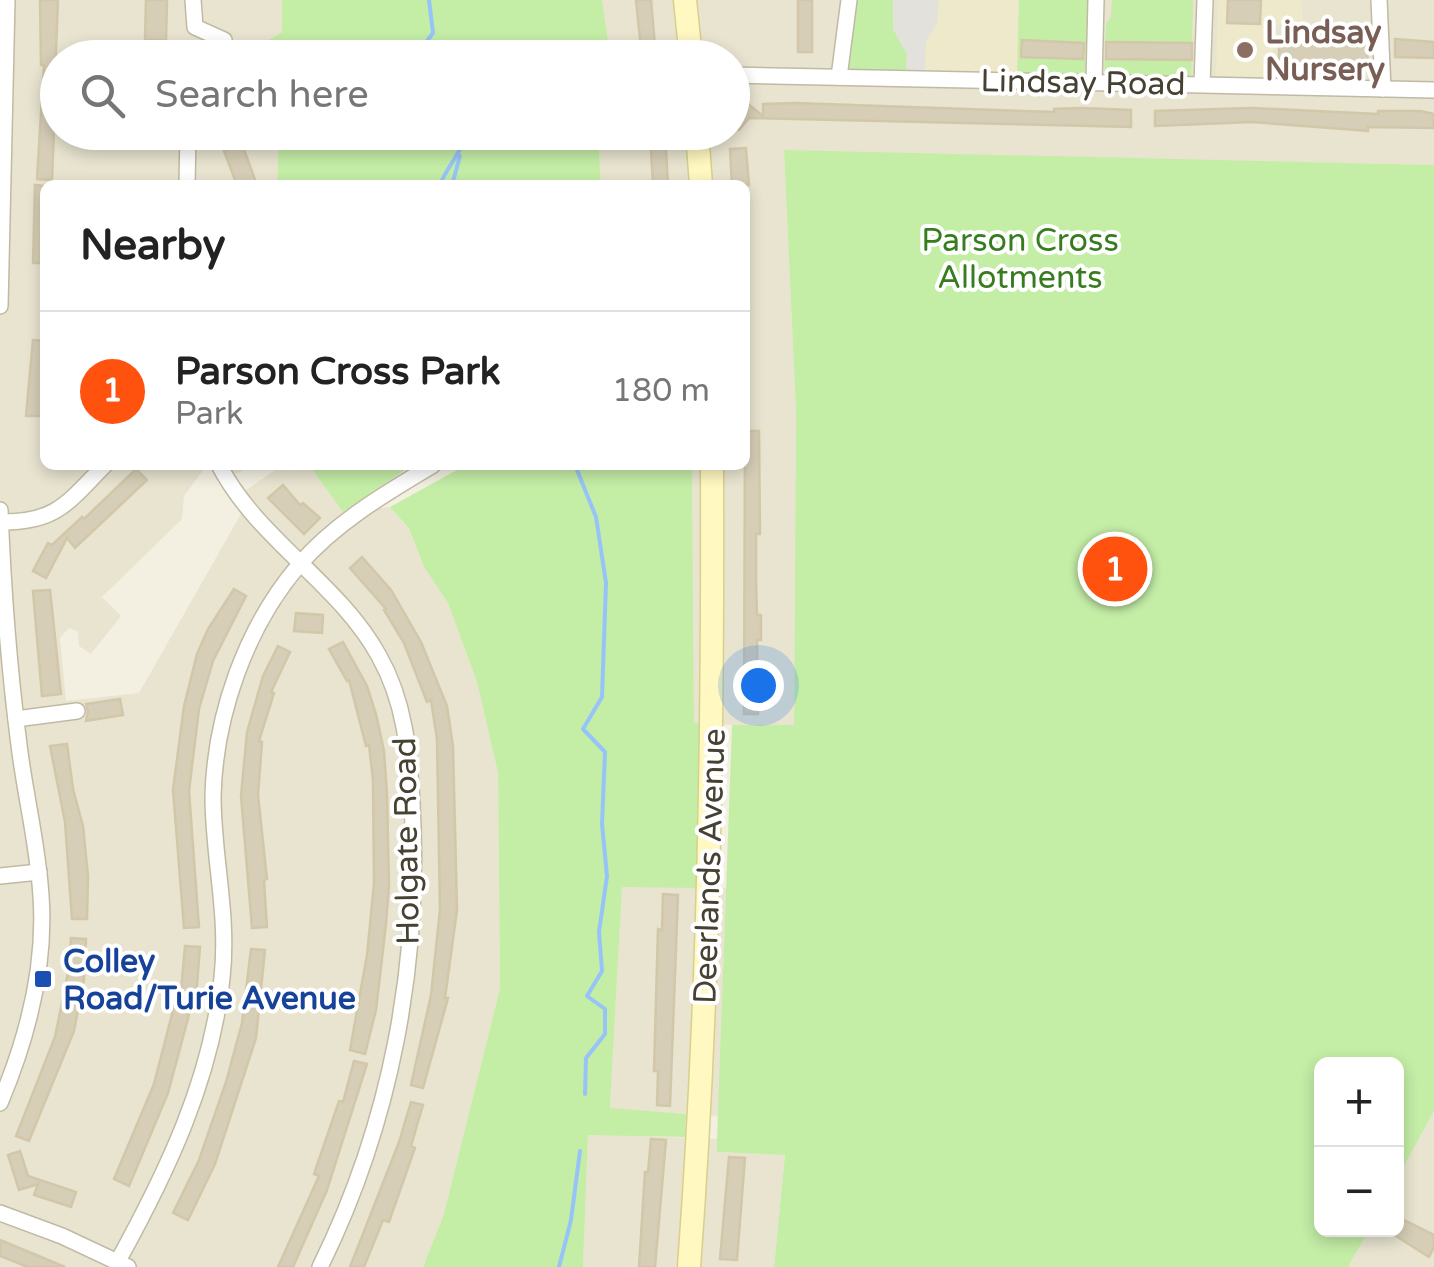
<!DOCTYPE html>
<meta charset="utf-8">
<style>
body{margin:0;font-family:"Varela Round",sans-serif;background:#f6f6f6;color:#222}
.controls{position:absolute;right:30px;bottom:30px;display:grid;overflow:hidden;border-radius:15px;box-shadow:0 5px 15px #0003}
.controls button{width:90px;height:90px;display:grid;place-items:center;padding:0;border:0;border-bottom:2px solid #e0e0e0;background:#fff;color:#222;font:50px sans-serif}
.you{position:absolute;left:758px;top:685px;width:35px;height:35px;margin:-25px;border:8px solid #fff;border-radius:50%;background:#1a73e8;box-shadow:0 0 0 15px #1a73e833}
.badge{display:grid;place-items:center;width:65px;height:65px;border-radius:50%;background:#ff520e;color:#fff;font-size:32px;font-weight:700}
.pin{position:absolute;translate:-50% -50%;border:5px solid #fff;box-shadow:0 2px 10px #0006}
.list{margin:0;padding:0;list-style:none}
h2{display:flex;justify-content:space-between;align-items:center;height:130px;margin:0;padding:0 40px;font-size:42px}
h2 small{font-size:32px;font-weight:400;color:#767676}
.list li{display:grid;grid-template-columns:65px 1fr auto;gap:30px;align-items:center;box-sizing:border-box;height:160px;padding:0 40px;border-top:2px solid #e0e0e0}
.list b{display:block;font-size:38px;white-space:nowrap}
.list p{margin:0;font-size:32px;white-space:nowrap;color:#767676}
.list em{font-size:32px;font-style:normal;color:#767676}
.icon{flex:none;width:55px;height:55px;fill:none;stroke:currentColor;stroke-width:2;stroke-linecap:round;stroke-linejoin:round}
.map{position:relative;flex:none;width:1434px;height:1267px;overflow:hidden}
.search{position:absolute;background:#fff;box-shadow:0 5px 15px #0003;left:40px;top:40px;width:710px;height:110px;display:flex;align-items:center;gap:25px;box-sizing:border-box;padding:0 35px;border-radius:55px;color:#767676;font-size:38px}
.panel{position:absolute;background:#fff;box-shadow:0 5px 15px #0003;left:40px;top:180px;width:710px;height:290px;border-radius:15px}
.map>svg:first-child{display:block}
</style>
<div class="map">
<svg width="1434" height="1267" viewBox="0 0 1434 1267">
<rect width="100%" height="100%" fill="#f3f0e2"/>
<g fill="#e8e4d0">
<polygon points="0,0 282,0 282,32 255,48 260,57 58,58 58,132 279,133 277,185 45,185 45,465 253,465 238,473 204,469 184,496 182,519 102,597 121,616 91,654 79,646 78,632 69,628 60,638 66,701 139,693 241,514 231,501 282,465 288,465 292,471 309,465 343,512 390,507 409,530 424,567 448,603 477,682 498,773 500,988 444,1214 423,1267 0,1267"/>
<polygon points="602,0 1434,0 1434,165 784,151 796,412 794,726 694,724 692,465 745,465 745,185 601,185 598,133 732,132 732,58 592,58 592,51 608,48"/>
<polygon points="622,886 726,888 719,1116 610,1109"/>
<polygon points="1434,1111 1434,1267 1348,1267 1369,1230 1396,1230 1397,1179"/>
<polygon points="588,1134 717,1139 718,1152 785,1155 774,1267 583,1267"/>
</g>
<g fill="#eee9ca">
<polygon points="893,0 1019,0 1017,73 906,70 907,54"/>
<polygon points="1218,0 1301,0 1304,25 1275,25 1272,77 1216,76"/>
</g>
<g fill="#c4eda6">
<polygon points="282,0 602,0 609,48 592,51 592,58 260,57 255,48 282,32"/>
<polygon points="855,0 893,0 893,29 907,54 906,70 847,69"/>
<polygon points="1019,0 1096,0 1096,15 1087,15 1085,81 1017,81"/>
<polygon points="1112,0 1193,0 1191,84 1104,81 1106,24 1111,17"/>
<polygon points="279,133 598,133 601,185 277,185"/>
<polygon points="784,150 1434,165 1434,1111 1397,1179 1396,1064 1322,1064 1322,1230 1369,1230 1348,1267 774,1267 785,1155 717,1152 717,1139 732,725 794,725 796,412"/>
<polygon points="309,465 412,465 343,512"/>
<polygon points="466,465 692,465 694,723 703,724 701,888 622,887 610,1108 686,1114 685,1137 588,1135 583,1267 423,1267 444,1214 500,988 498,773 477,682 448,603 424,567 409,529 390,507"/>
</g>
<polygon fill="#e3e1dc" points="893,0 939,0 937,23 926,41 925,70 906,70 907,54 893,29"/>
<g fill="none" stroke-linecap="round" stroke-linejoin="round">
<g stroke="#97c4f8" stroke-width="4">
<polyline points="427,41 433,33 429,0"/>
<polyline points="426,58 426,53"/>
<path d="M440,185C447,166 462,153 467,132"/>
<polyline points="452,185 460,156"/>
<polyline points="575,465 596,517 606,583 602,697 583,729 605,752 602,824 607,876 599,932 602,971 587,996 605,1009 605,1034 586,1058 585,1094"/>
<polyline points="559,1267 571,1220 580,1151"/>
</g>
</g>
<g fill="#d6ceb7" stroke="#d2c7a9" stroke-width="2.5">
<polygon points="40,0 58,0 55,75 58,75 58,130 54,130 52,180 37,179 44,65 41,65"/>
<polygon points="146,0 167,0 166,40 145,40"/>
<polygon points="636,0 651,0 656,58 642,58"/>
<rect x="798" y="0" width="14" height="52"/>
<polygon points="1228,0 1261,0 1260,24 1227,23"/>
<polygon points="1395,39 1434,42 1434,58 1395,57"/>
<polygon points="1022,40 1084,43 1083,59 1021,57"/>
<polygon points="1106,42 1192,43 1192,60 1106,59"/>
<polygon points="1279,43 1368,46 1367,63 1279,61"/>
<polygon points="743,100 763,116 763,104 795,103 1054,112 1054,109 1081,108 1131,110 1131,127 749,118 739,130 732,124 732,113"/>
<polygon points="1253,108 1378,114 1378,111 1421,111 1434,114 1434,128 1368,127 1368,131 1252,122 1155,126 1155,111"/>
<polygon points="225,132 243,132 247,143 242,144 257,185 237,185 224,151 231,148"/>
<polygon points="650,132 665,132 668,185 653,185"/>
<polygon points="746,148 749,185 732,185 730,149"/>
<polygon points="35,185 45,186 45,263 33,263"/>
<polygon points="33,340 45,341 45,416 26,416"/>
<polygon points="745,431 759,431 760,534 756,534 756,580 757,615 761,615 761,640 757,640 758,714 744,714"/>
<polygon points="136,469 147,480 75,548 67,538 46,578 33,571 48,543 52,545 82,517 84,519"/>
<polygon points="283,485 300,505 303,503 320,518 304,534 268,498"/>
<polygon points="362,557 391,590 421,642 447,706 453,746 457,910 445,998 448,998 423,1088 411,1085 431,995 440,910 437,739 431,700 427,702 404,643 384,610 386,609 350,568"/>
<polygon points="234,589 246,596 213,661 199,709 189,791 199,927 184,928 173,790 184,706 197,654 208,629"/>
<polygon points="50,590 61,694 42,696 33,591"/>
<polygon points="296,613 323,615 322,633 294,631"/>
<polygon points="343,642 367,686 376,714 384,751 387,794 389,885 386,924 376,1010 365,1054 350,1050 367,955 374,884 373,780 369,745 366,746 349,680 347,681 329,649"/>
<polygon points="278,646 290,652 271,692 274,693 259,741 262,742 258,795 267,879 264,880 267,927 252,928 241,796 247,732 263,676"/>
<polygon points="120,699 123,715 86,721 88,711 86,704"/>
<polygon points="67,744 73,789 83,826 88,876 87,919 72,919 65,822 50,746"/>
<polygon points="663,894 678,895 670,1106 657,1105 658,1071 654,1071 658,929 662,930"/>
<polygon points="71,938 86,939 84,979 74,1031 29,1141 16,1136 55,1037 69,968"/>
<polygon points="185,946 200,947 197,985 168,1093 129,1186 114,1179 154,1084 178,991 181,991"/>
<polygon points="251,949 265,950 256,1038 215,1164 188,1220 173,1213 199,1160 226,1082 242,1023"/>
<polygon points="354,1061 367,1064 327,1190 293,1267 278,1267 319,1176 314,1174 339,1101 343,1102"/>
<polygon points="411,1102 423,1105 411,1146 415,1148 389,1222 383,1220 364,1267 350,1267 399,1142"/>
<polygon points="651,1139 666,1140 655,1267 639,1267 645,1172 648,1172"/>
<polygon points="20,1151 28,1176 76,1192 71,1207 34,1195 38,1184 19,1190 8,1155"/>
<polygon points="729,1157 745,1158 737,1260 720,1259"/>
<polygon points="1396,1216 1434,1235 1434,1247 1429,1257 1396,1236"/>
<polygon points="0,1240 65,1267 28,1267 0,1256"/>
</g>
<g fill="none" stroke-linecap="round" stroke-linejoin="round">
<defs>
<g id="street">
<polyline points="193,0 195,27 224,40"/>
<polyline points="1379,0 1383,89"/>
<polyline points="732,75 1434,90"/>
<polyline points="839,77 849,0"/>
<polyline points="1094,81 1096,0"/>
<polyline points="1202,84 1205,0"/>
<polyline points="187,185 188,132"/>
<polyline points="0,306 7,0"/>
<path d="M219,465C259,541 338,582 379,656C405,702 409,751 412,803C421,963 391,1123 320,1267"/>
<path d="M0,510C3,588 9,668 19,745C25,795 38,845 41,896C46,966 27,1039 0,1103"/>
<path d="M0,522C57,523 68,502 105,465"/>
<polyline points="16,719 77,711"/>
<polyline points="0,876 39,872"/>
<polyline points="0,1213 62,1236 128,1267"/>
<path d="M118,1261C167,1172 211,1080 222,978C229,914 213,858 213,796C215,715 246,627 299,565C335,523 386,493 433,465"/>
</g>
<g id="secondary">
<polyline points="685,0 691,58"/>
<polyline points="697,132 701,185"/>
<path d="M689,1267C709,1000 713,733 712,465"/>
</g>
</defs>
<use href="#street" stroke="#c0baa4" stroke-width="18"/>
<use href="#secondary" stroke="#d8cf8d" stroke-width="25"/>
<use href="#street" stroke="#fff" stroke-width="15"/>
<use href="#secondary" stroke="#fff8c1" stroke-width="22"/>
</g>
<circle fill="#8d6e63" stroke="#fff" stroke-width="4" cx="1245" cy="50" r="10"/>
<rect fill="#1a4fb4" stroke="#fff" stroke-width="4" x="33" y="969" width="20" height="20" rx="5"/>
<g text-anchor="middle" stroke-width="8" stroke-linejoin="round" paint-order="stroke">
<g font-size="32" font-weight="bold" fill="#785e54" stroke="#fff" text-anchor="start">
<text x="1265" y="43">Lindsay<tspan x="1265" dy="37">Nursery</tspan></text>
</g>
<g font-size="32" fill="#464132" stroke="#fff">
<text transform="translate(1083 82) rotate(1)" y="11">Lindsay Road</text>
<text transform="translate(406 841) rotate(-91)" y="11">Holgate Road</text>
<text transform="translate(709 866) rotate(-88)" y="11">Deerlands Avenue</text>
</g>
<g font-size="32" fill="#377d20" stroke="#fff">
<text x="1020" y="251">Parson Cross<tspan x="1020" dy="37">Allotments</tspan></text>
</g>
<g font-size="32" font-weight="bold" fill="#164399" stroke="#fff" text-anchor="start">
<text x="63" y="972">Colley<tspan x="63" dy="37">Road/Turie Avenue</tspan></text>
</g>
</g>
</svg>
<div class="controls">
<button>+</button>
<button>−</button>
</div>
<div class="you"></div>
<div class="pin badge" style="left:1115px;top:569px">1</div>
<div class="search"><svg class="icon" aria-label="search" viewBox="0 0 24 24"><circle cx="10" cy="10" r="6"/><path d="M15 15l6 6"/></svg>Search here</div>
<section class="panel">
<h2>Nearby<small></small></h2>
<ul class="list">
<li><span class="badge">1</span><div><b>Parson Cross Park</b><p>Park</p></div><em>180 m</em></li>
</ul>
</section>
</div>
